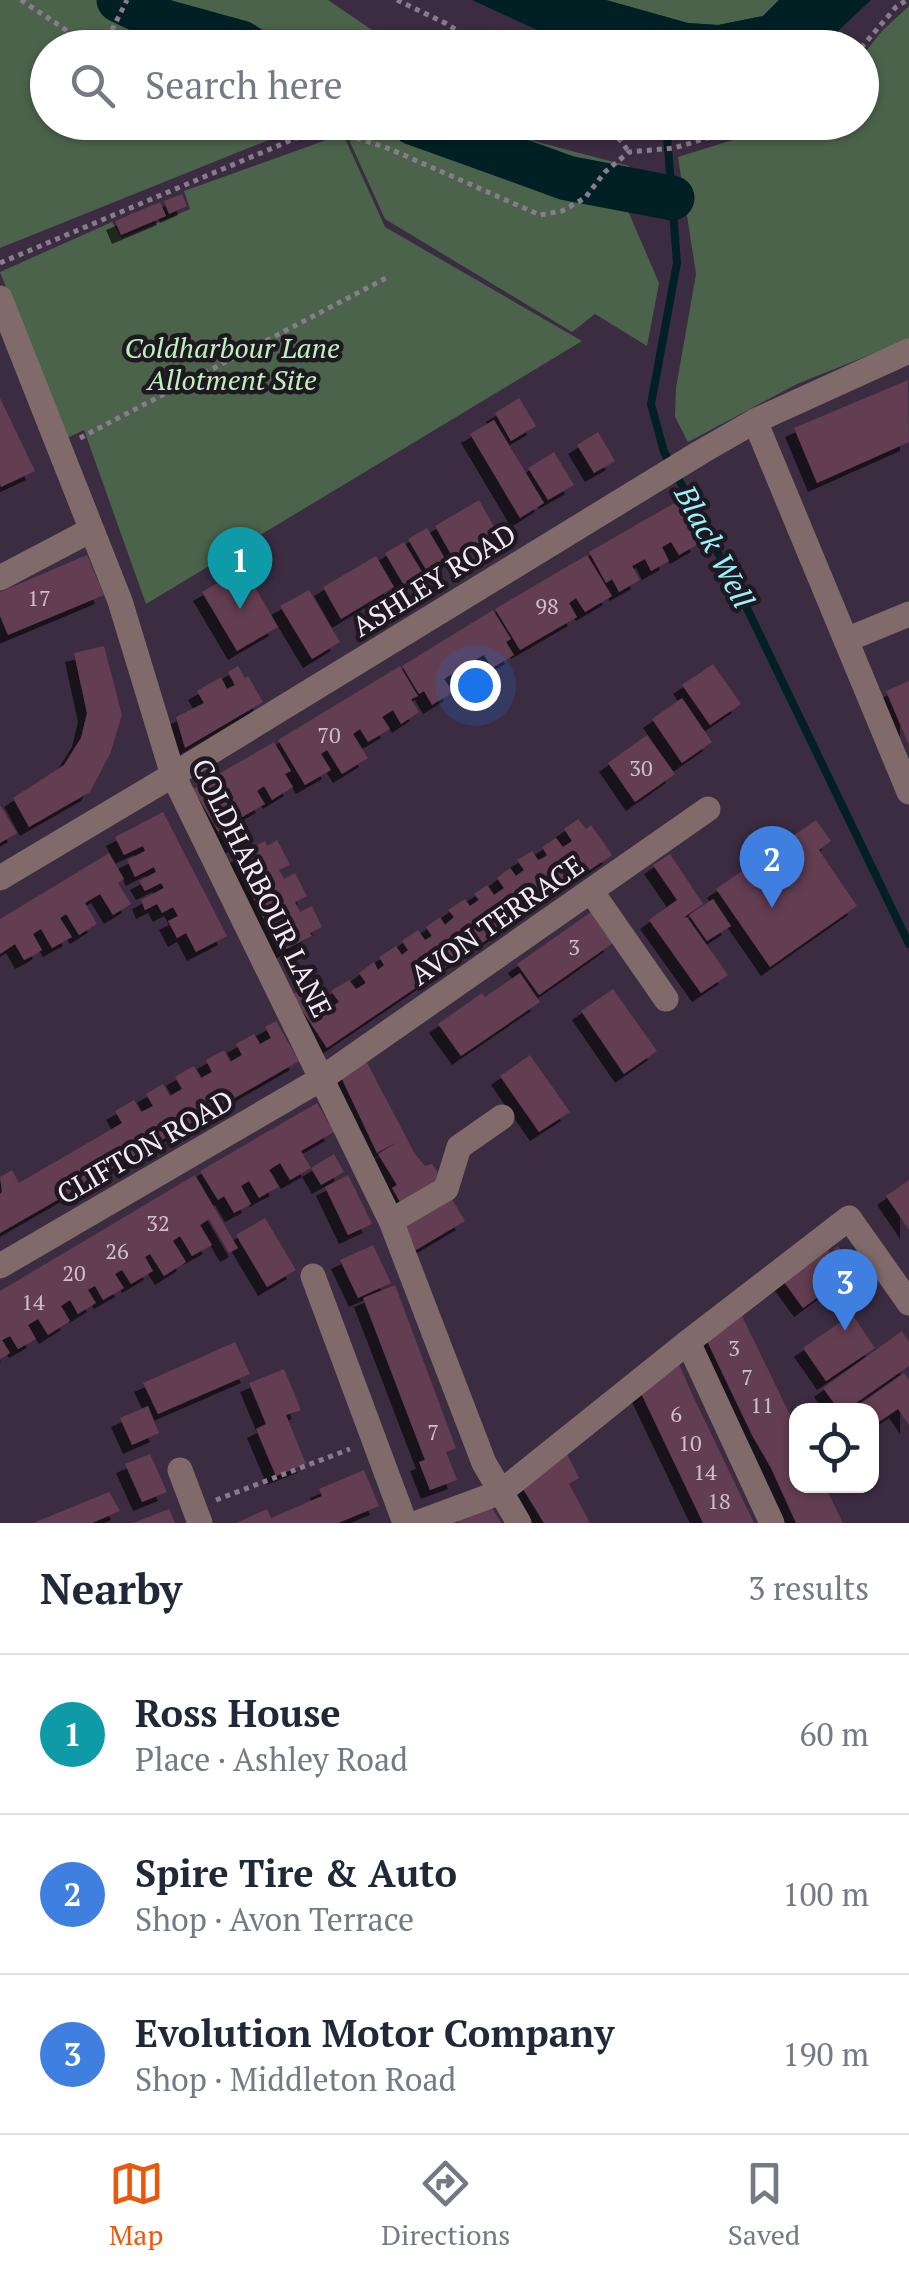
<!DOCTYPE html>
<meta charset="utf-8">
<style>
body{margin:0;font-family:"PT Serif",serif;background:#f6f6f7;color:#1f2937}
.controls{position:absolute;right:30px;bottom:30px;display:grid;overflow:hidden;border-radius:20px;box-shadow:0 2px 8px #0004}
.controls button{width:90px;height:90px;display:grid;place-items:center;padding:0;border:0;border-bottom:2px solid #e0e1e3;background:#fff;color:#1f2937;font:50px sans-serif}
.you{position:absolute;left:475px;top:685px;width:35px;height:35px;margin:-25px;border:8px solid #fff;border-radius:50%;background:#1a73e8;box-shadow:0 0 0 15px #1a73e833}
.badge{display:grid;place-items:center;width:65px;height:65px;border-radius:50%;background:#ea580c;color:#fff;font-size:32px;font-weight:700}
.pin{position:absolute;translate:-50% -82px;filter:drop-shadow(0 2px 5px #0008)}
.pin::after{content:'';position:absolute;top:52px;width:35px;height:30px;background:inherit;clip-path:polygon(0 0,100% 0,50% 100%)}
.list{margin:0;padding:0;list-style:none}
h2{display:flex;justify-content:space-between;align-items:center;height:130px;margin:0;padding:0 40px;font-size:42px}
h2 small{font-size:32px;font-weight:400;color:#747a83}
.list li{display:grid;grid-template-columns:65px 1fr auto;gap:30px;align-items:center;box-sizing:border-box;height:160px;padding:0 40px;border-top:2px solid #e0e1e3}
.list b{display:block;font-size:38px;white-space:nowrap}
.list p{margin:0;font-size:32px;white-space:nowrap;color:#747a83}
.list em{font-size:32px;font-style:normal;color:#747a83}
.icon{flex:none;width:55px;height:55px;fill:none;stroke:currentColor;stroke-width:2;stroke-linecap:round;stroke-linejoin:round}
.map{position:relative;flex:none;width:909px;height:1523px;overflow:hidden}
.search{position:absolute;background:#fff;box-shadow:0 2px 8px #0004;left:30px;right:30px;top:30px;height:110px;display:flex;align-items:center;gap:25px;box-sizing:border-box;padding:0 35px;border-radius:55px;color:#747a83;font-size:38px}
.sheet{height:610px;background:#fff}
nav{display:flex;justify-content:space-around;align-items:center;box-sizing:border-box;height:140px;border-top:2px solid #e0e1e3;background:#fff;font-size:28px;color:#747a83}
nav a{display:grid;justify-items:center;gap:5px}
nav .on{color:#ea580c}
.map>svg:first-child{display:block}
</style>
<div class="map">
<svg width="909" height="1523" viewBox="0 0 909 1523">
<defs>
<filter id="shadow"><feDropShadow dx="-9" dy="9" stdDeviation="0" flood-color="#0009"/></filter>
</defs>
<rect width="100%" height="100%" fill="#3c2c42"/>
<g fill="#4b634b">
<polygon points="0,0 328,0 397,47 48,48 48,122 311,123 0,248"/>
<polygon points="606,0 779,0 763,16 718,25 688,23"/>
<polygon points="909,6 909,339 797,384 688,442 675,417 676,388 696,274 678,157 768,129 778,123 862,122 862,56 882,31"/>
<polygon points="376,123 465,123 629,166 625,204 659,283 647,346 595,314 572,332 385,219 345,131"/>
<polygon points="343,134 385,227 582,341 146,604 84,430 65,439 0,272 112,222 122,238 190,209 184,191"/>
</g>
<polygon fill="#002023" points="472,0 606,0 688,23 718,25 763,16 779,0 871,0 821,47 574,47"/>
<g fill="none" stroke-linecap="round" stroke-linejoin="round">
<polyline stroke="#002023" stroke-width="8" points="666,122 677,263 651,404 664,452 742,598 909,944"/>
<g stroke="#002023" stroke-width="45">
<polyline points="119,0 165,22 241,43 249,48"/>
<polyline points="412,122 567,178 672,198"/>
</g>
</g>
<g fill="#633c51" filter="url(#shadow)">
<polygon points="182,194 187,206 169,214 164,201"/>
<polygon points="160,202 166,216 121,235 115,221"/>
<polygon points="908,380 909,442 817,483 794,428"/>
<polygon points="0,398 35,471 1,487 0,484"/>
<polygon points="519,398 536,426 511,441 495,413"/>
<polygon points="494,420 544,503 520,518 470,434"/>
<polygon points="598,432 615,461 594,473 577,445"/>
<polygon points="554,452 574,485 548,500 528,468"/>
<polygon points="683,498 699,526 693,530 700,543 679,555 671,542 662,547 669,561 651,571 645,559 632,566 640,580 619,592 612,579 606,583 589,552"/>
<polygon points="479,500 497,532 453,558 435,526"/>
<polygon points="427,528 447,562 428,573 408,539"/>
<polygon points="404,542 424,575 405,587 385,553"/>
<polygon points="87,555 104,595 8,635 0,616 0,592"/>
<polygon points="587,555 612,596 585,612 576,598 569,603 577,617 520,650 495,609"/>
<polygon points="376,556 394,587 341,619 323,587"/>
<polygon points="244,568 278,627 237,651 202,592"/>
<polygon points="309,590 340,642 312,659 280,606"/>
<polygon points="493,610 511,639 506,642 514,655 492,668 484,655 480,657 475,660 483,674 463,686 455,672 444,679 453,692 432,705 424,691 419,694 402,666"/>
<polygon points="104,646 122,715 110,754 90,792 29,827 13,798 64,765 81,738 87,713 74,653"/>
<polygon points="713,664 741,704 710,725 682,685"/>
<polygon points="238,666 245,678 248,676 263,702 185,748 176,717 204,703 197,691 221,677 227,689 235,685 228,672"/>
<polygon points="400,666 418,696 411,699 419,712 401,724 393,710 382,717 390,729 368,742 360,729 353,734 368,758 342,774 327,750 321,754 331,770 305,785 278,740"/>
<polygon points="909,681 909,745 886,691"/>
<polygon points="682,698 712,742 682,763 652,719"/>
<polygon points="647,735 675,774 635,802 608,763"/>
<polygon points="274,742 291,771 285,774 293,787 272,800 264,786 257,791 265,804 242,817 234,804 223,810 241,841 228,848 193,789"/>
<polygon points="0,805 17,833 0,843"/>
<polygon points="163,812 227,936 196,952 186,933 177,938 168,921 178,916 173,907 162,913 157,904 145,910 141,900 164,888 161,883 145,891 139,881 156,872 154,867 135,877 127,860 145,851 143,846 124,855 115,837"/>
<polygon points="578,819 586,829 591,825 612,855 327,1048 292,995 303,988 309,997 315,992 327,1010 339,1002 331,991 349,980 356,989 366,983 359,973 374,962 378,970 384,965 379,957 396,946 402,955 408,950 402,941 418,930 425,940 432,936 426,927 440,917 445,925 454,917 448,910 465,899 470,906 479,900 474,894 487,885 494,895 504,888 497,878 510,868 516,876 524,870 517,860 532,851 538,860 543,858 547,855 542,847 556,838 563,847 572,841 564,829"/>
<polygon points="816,820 831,841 819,850 857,906 770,967 716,889"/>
<polygon points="277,840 290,865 279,870 284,879 295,873 307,896 295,902 300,912 312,906 322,927 310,933 312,936 280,952 233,857 265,841 267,846"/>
<polygon points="109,853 124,879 118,883 131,904 113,915 100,894 85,903 97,924 90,928 79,935 66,914 60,918 72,937 52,948 41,929 33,934 42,950 34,955 24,960 15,944 0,954 0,919"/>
<polygon points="670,854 703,904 683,918 687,917 728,975 701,993 649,920 677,900 653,865"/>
<polygon points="713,899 731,926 707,941 689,915"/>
<polygon points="591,912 613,943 539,995 517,964"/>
<polygon points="520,973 540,1002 461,1056 438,1024 482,993 485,997"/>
<polygon points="613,989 657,1051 624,1074 581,1011"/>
<polygon points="276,1021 299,1061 0,1233 0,1194 2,1192 0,1177 12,1170 19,1183 122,1123 115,1111 124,1106 134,1100 141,1112 153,1106 146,1094 163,1084 170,1096 182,1089 175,1077 185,1071 194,1066 201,1078 212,1072 206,1060 224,1050 230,1062 242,1055 236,1044 254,1034 260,1044 271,1038 265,1027"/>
<polygon points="530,1055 570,1112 539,1132 500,1076"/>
<polygon points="365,1059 415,1154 425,1166 432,1164 444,1181 403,1207 392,1188 397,1185 378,1154 397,1142 377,1153 340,1075"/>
<polygon points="317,1103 334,1132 301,1151 311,1168 334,1154 344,1172 321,1185 311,1168 290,1180 280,1163 269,1170 279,1187 269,1192 259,1198 249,1181 241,1186 251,1204 234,1213 224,1196 218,1200 200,1171"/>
<polygon points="195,1175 238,1248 229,1253 209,1219 200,1225 212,1245 192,1256 180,1236 177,1238 173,1241 186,1262 164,1276 150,1254 145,1257 153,1271 131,1284 122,1270 115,1274 124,1288 103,1300 95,1286 91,1288 88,1290 96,1303 78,1314 70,1300 61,1306 70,1321 48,1335 38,1319 28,1325 36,1339 18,1349 10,1336 2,1340 10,1353 0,1359 0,1291"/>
<polygon points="348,1175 372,1224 348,1235 325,1187"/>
<polygon points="909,1180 909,1230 886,1196"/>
<polygon points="447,1191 465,1221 416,1250 401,1219"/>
<polygon points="265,1218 296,1270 267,1287 236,1235"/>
<polygon points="373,1245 391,1283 358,1298 340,1260"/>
<polygon points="825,1246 830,1253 838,1246 848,1260 840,1266 847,1276 803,1308 781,1278"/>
<polygon points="395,1285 456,1448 446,1452 457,1480 430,1490 419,1462 425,1460 363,1298"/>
<polygon points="740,1312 796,1427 796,1485 825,1486 843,1523 796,1523 771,1468 752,1435 706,1339"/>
<polygon points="852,1314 875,1348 826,1381 803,1348"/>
<polygon points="902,1331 909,1342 909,1366 846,1410 839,1410 823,1388"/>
<polygon points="235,1342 250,1374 158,1414 143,1383"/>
<polygon points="677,1360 693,1396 754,1523 703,1523 639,1389"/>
<polygon points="284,1369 301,1410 286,1415 306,1464 276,1476 256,1429 266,1424 249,1383"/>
<polygon points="904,1373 909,1380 909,1425 898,1409 876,1424 872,1418 872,1410 867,1410 862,1403"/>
<polygon points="148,1406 159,1433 132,1445 120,1418"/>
<polygon points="566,1452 579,1478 569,1484 590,1523 544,1523 522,1487"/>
<polygon points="150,1454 167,1492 142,1502 125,1464"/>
<polygon points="364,1470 379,1506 338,1523 236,1523 267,1509 271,1518 322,1496 319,1489"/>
<polygon points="109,1492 120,1511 92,1523 33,1523"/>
<polygon points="491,1506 501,1523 459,1523 456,1519"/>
<polygon points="169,1509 175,1523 133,1523"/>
</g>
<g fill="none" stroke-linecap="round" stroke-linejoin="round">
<g stroke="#897b8e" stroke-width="5" stroke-dasharray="5 5" stroke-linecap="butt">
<polyline points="21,0 93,48"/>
<polyline points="397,0 445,23 486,48"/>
<polyline points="103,48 127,0"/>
<polyline points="861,48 896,7 907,0"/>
<polyline points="309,122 390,149 540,215 562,211 585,198 605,172 629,152 674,148 760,122"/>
<polyline points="606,122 629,152"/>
<polyline points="0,263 320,128"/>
<polyline points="80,438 390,276"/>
<polyline points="216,1500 350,1449"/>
</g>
<g stroke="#816b6a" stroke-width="25">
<polyline points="0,298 120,601 173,775 391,1221 484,1463 519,1523"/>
<polyline points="755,421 909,792"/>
<polyline points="0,578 91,530"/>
<polyline points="846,640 909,614"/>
<polyline points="0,878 173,775 701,452 755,421 909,351"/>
<polyline points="591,891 666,999"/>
<polyline points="391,1221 446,1189 459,1147 502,1117"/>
<polyline points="0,1266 321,1079 708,809"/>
<polyline points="313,1276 405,1523"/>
<polyline points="688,1342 772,1523"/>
<polyline points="180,1470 200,1523"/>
<polyline points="417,1523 501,1492 688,1342 849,1218 909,1303"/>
</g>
</g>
<g text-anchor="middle" stroke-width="9" stroke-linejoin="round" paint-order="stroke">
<g font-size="22" fill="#cfbece">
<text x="39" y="606">17</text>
<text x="547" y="614">98</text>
<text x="329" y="743">70</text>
<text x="641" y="776">30</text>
<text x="574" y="955">3</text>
<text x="158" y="1231">32</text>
<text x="117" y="1259">26</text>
<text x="74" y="1281">20</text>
<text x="33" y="1310">14</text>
<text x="734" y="1356">3</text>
<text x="747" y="1385">7</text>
<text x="762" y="1413">11</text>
<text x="676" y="1422">6</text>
<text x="433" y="1440">7</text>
<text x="690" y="1451">10</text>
<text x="705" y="1480">14</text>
<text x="719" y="1509">18</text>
</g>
<g font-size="28" font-style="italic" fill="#bcf2bb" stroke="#1f1821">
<text x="232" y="358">Coldharbour Lane<tspan x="232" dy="32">Allotment Site</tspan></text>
</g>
<g font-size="28" fill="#f3e9f7" stroke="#1f1821">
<text transform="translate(434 580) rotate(-32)" y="10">ASHLEY ROAD</text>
<text transform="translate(262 888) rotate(64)" y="10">COLDHARBOUR LANE</text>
<text transform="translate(497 920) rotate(-35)" y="10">AVON TERRACE</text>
<text transform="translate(145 1147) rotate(-30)" y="10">CLIFTON ROAD</text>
</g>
<g font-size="30" font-style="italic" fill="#93f5fd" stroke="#1f1821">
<text transform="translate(714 547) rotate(62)" y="10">Black Well</text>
</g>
</g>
</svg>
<div class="controls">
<button><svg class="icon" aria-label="locate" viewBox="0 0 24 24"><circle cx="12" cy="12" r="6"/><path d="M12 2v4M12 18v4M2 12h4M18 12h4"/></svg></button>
</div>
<div class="you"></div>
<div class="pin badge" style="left:240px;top:609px;background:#0f9aa8">1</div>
<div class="pin badge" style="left:772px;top:908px;background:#3f7fe0">2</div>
<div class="pin badge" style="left:845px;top:1331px;background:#3f7fe0">3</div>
<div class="search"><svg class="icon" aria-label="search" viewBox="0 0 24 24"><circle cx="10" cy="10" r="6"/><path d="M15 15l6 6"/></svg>Search here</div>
</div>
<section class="sheet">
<h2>Nearby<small>3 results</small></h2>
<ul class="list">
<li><span class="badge" style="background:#0f9aa8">1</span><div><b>Ross House</b><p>Place · Ashley Road</p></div><em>60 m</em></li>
<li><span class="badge" style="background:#3f7fe0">2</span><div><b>Spire Tire &amp; Auto</b><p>Shop · Avon Terrace</p></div><em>100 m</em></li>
<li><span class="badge" style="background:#3f7fe0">3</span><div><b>Evolution Motor Company</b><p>Shop · Middleton Road</p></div><em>190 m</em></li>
</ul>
</section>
<nav>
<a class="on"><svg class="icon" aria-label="map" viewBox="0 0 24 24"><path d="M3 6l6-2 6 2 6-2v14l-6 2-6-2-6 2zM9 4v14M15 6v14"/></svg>Map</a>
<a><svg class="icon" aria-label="directions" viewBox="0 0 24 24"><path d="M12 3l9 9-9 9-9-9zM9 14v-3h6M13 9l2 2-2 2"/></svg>Directions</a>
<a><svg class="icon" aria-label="saved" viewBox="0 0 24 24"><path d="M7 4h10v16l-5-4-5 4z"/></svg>Saved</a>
</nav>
